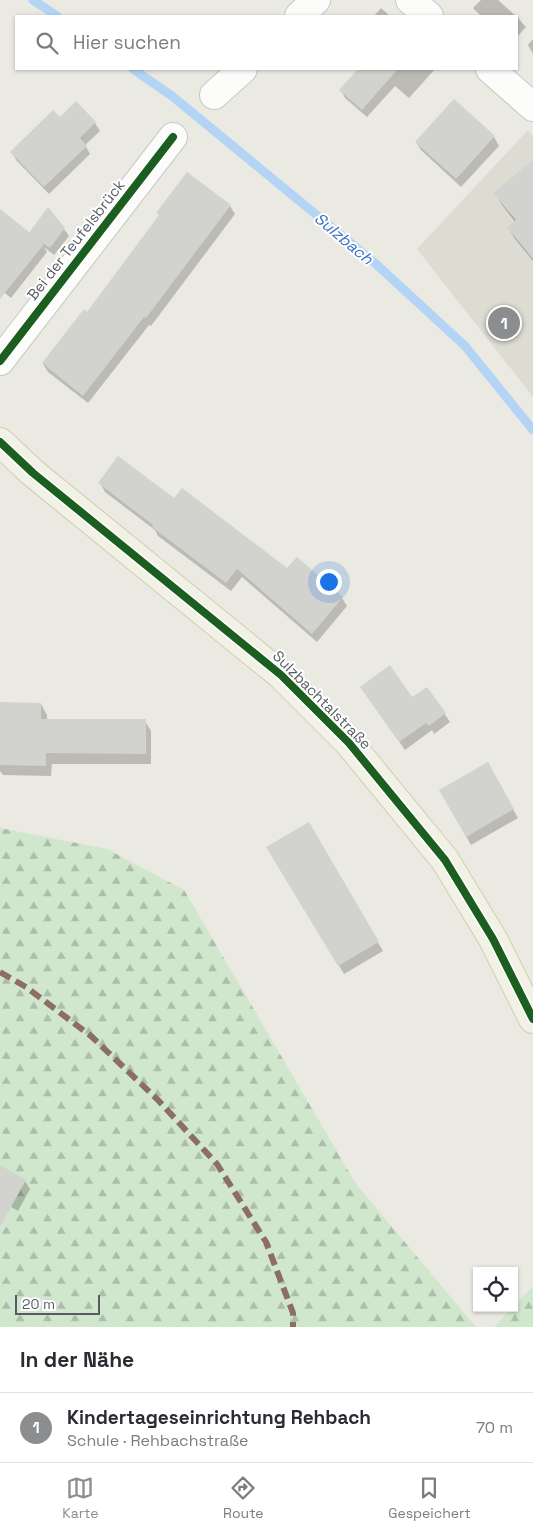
<!DOCTYPE html>
<html lang="de">
<meta charset="utf-8">
<style>
body{margin:0;font-family:"Space Grotesk",sans-serif;background:#f7f7f7;color:#2b2b33}
.controls{position:absolute;right:15px;bottom:15px;display:grid;overflow:hidden;border-radius:0px;box-shadow:0 1px 4px #0004}
.controls button{width:45px;height:45px;display:grid;place-items:center;padding:0;border:0;border-bottom:1px solid #e1e1e2;background:#fff;color:#2b2b33;font:25px sans-serif}
.scale{position:absolute;left:15px;bottom:12px;width:85px;box-sizing:border-box;padding-left:5px;border:2px solid #585c62;border-top:0;font-size:14px;line-height:18px;white-space:nowrap;color:#585c62;-webkit-text-stroke:4px #fff;paint-order:stroke}
.you{position:absolute;left:328px;top:581px;width:18px;height:18px;margin:-12px;border:4px solid #fff;border-radius:50%;background:#1a73e8;box-shadow:0 0 0 8px #1a73e833}
.badge{display:grid;place-items:center;width:32px;height:32px;border-radius:50%;background:#8b8d8f;color:#fff;font-size:16px;font-weight:700}
.pin{position:absolute;translate:-50% -50%;border:2px solid #fff;box-shadow:0 1px 5px #0006}
.list{margin:0;padding:0;list-style:none}
h2{display:flex;justify-content:space-between;align-items:center;height:65px;margin:0;padding:0 20px;font-size:21px}
h2 small{font-size:16px;font-weight:400;color:#7c7c81}
.list li{display:grid;grid-template-columns:32px 1fr auto;gap:15px;align-items:center;box-sizing:border-box;height:70px;padding:0 20px;border-top:1px solid #e1e1e2}
.list b{display:block;font-size:19px;white-space:nowrap}
.list p{margin:0;font-size:16px;white-space:nowrap;color:#7c7c81}
.list em{font-size:16px;font-style:normal;color:#7c7c81}
.icon{flex:none;width:28px;height:28px;fill:none;stroke:currentColor;stroke-width:2;stroke-linecap:round;stroke-linejoin:round}
.map{position:relative;flex:none;width:533px;height:1327px;overflow:hidden}
.search{position:absolute;background:#fff;box-shadow:0 1px 4px #0004;left:15px;right:15px;top:15px;height:55px;display:flex;align-items:center;gap:12px;box-sizing:border-box;padding:0 18px;border-radius:0px;color:#7c7c81;font-size:19px}
.sheet{height:135px;background:#fff}
nav{display:flex;justify-content:space-around;align-items:center;box-sizing:border-box;height:70px;border-top:1px solid #e1e1e2;background:#fff;font-size:14px;color:#7c7c81}
nav a{display:grid;justify-items:center;gap:2px}
nav .on{color:#8b8d8f}
.map>svg:first-child{display:block}
</style>
<div class="map">
<svg width="533" height="1327" viewBox="0 0 533 1327">
<defs>
<pattern id="forest-firs" width="22" height="20" patternUnits="userSpaceOnUse" patternTransform="scale(1.25)"><rect width="22" height="20" fill="#d0e7ce"/><path d="M5 1l3.5 6h-7zM16 11l3.5 6h-7z" fill="#acbeab"/></pattern>
</defs>
<rect width="100%" height="100%" fill="#eae9e2"/>
<polygon fill="#dcdcd2" points="528,130 533,136 533,397 417,249"/>
<g fill="url(#forest-firs)">
<polygon points="0,828 107,849 184,890 356,1184 476,1327 0,1327"/>
<polygon points="533,1286 533,1327 494,1327 512,1308 514,1308 514,1306"/>
</g>
<g fill="#0003">
<polygon points="481,0 498,0 516,16 481,16 473,8"/>
<polygon points="381,8 390,16 374,16"/>
<polygon points="517,17 526,27 517,37"/>
<polygon points="533,39 533,54 528,45"/>
<polygon points="360,69 435,69 409,98 395,86 367,117 345,98 341,90"/>
<polygon points="76,103 95,123 100,131 85,145 90,154 49,194 16,160 12,152 60,119"/>
<polygon points="494,137 499,146 461,187 421,150 416,142"/>
<polygon points="533,182 533,261 515,239 508,227 515,222 502,205 495,193"/>
<polygon points="230,206 235,214 151,326 149,325 88,403 48,372 43,364 87,313 160,216"/>
<polygon points="0,225 34,238 64,229 69,236 54,255 44,247 47,252 11,298 0,289"/>
<polygon points="100,483 174,500 288,570 342,598 347,606 317,642 242,577 231,591 158,536 155,530 105,492"/>
<polygon points="361,687 412,699 427,688 450,722 434,734 432,730 405,750"/>
<polygon points="0,703 41,704 47,715 47,720 145,721 151,731 151,764 52,764 51,776 3,775 0,771"/>
<polygon points="487,764 518,818 471,845 441,791"/>
<polygon points="308,824 383,951 344,974 268,848"/>
<polygon points="0,1166 25,1181 30,1189 18,1211 4,1203 0,1209"/>
</g>
<g fill="none" stroke-linecap="round" stroke-linejoin="round">
<g stroke="#b4d4f6" stroke-width="9">
<polyline points="33,0 57,16"/>
<polyline points="133,69 172,96 376,264 465,346 533,430"/>
</g>
</g>
<g fill="#d2d2ce">
<polygon points="358,69 398,69 362,110 339,90"/>
<polygon points="454,99 495,136 456,179 415,142"/>
<polygon points="76,101 96,122 80,138 87,146 44,187 10,152 53,110 60,117"/>
<polygon points="533,160 533,259 507,227 516,220 493,193"/>
<polygon points="187,172 231,205 146,318 144,317 83,396 42,363 84,309 87,312 159,215 156,213"/>
<polygon points="48,207 65,228 50,248 29,233"/>
<polygon points="0,209 44,244 0,299"/>
<polygon points="118,456 174,498 182,488 287,568 297,557 343,597 312,634 237,569 226,583 152,527 153,525 98,483"/>
<polygon points="390,665 412,697 427,687 446,713 429,726 426,723 399,742 360,687"/>
<polygon points="0,702 41,703 41,719 146,719 146,754 46,753 46,766 0,765"/>
<polygon points="488,762 514,809 466,837 439,790"/>
<polygon points="309,822 379,942 338,966 266,847"/>
<polygon points="0,1165 26,1180 0,1227"/>
</g>
<g fill="none" stroke-linecap="round" stroke-linejoin="round">
<defs>
<g id="minor">
<polyline points="410,0 429,16"/>
<polyline points="299,16 316,0"/>
<polyline points="490,69 533,107"/>
<polyline points="214,95 243,69"/>
<polyline points="0,361 173,137"/>
</g>
<polyline id="major" points="0,442 33,473 281,675 349,743 445,860 493,939 533,1019"/>
</defs>
<use href="#minor" stroke="#c7c8c6" stroke-width="30"/>
<use href="#major" stroke="#d3cdaf" stroke-width="30"/>
<use href="#minor" stroke="#fcfcfb" stroke-width="28"/>
<use href="#major" stroke="#f2f1e5" stroke-width="28"/>
<polyline stroke="#8d6e63" stroke-width="6" stroke-dasharray="12 6" stroke-linecap="butt" points="0,972 26,987 91,1036 157,1099 217,1164 266,1242 293,1313 293,1327"/>
<defs>
<g id="cycleway">
<polyline points="0,361 173,137"/>
<polyline points="0,442 33,473 281,675 349,743 445,860 493,939 533,1019"/>
</g>
</defs>
<use href="#cycleway" stroke="#fff" stroke-width="11"/>
<use href="#cycleway" stroke="#1b5e20" stroke-width="8"/>
</g>
<g text-anchor="middle" stroke-width="4" stroke-linejoin="round" paint-order="stroke">
<g font-size="15" fill="#585c62" stroke="#fff">
<text transform="translate(76 240) rotate(-52)" y="5">Bei der Teufelsbrück</text>
<text transform="translate(322 700) rotate(45)" y="5">Sulzbachtalstraße</text>
</g>
<g font-size="16" font-style="italic" fill="#3a71c8" stroke="#fff">
<text transform="translate(344 238) rotate(40)" y="6">Sulzbach</text>
</g>
</g>
</svg>
<div class="controls">
<button><svg class="icon" aria-label="locate" viewBox="0 0 24 24"><circle cx="12" cy="12" r="6"/><path d="M12 2v4M12 18v4M2 12h4M18 12h4"/></svg></button>
</div>
<div class="scale">20 m</div>
<div class="you"></div>
<div class="pin badge" style="left:504px;top:323px">1</div>
<div class="search"><svg class="icon" aria-label="search" viewBox="0 0 24 24"><circle cx="10" cy="10" r="6"/><path d="M15 15l6 6"/></svg>Hier suchen</div>
</div>
<section class="sheet">
<h2>In der Nähe<small></small></h2>
<ul class="list">
<li><span class="badge">1</span><div><b>Kindertageseinrichtung Rehbach</b><p>Schule · Rehbachstraße</p></div><em>70 m</em></li>
</ul>
</section>
<nav>
<a class="on"><svg class="icon" aria-label="map" viewBox="0 0 24 24"><path d="M3 6l6-2 6 2 6-2v14l-6 2-6-2-6 2zM9 4v14M15 6v14"/></svg>Karte</a>
<a><svg class="icon" aria-label="directions" viewBox="0 0 24 24"><path d="M12 3l9 9-9 9-9-9zM9 14v-3h6M13 9l2 2-2 2"/></svg>Route</a>
<a><svg class="icon" aria-label="saved" viewBox="0 0 24 24"><path d="M7 4h10v16l-5-4-5 4z"/></svg>Gespeichert</a>
</nav>
